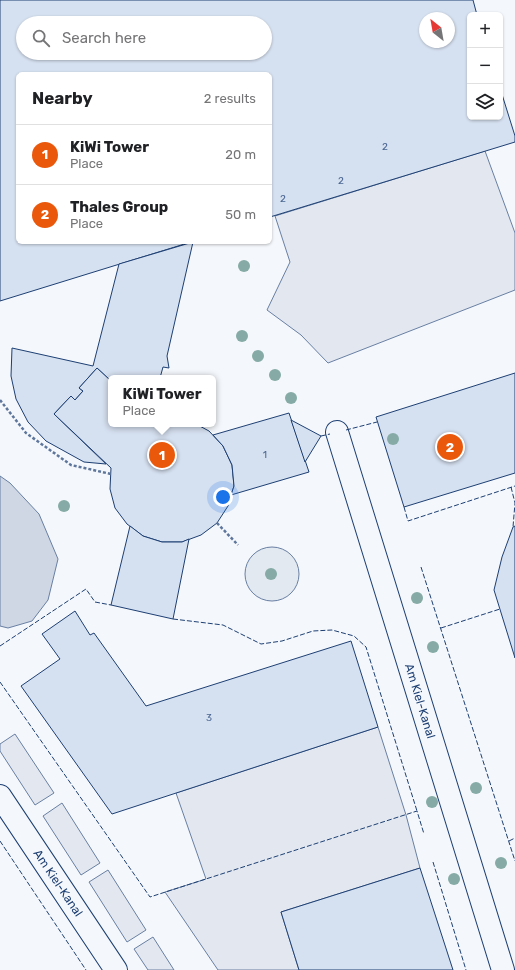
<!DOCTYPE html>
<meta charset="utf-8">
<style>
body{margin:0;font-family:Rubik,sans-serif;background:#f2f2f2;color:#202124}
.controls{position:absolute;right:12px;top:12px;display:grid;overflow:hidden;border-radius:6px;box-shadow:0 1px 3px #0004}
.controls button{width:36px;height:36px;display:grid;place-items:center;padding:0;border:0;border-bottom:1px solid #e0e0e0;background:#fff;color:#202124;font:20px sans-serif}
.compass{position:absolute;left:419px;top:12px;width:36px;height:36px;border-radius:50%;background:#fff;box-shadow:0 1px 3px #0004;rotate:329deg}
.you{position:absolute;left:223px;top:497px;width:14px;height:14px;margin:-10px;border:3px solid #fff;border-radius:50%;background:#1a73e8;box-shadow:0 0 0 6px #1a73e833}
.badge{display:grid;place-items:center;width:26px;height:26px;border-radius:50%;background:#ea580c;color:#fff;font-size:13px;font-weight:700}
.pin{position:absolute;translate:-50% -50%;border:2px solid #fff;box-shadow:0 1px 4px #0006}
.popup{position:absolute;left:108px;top:375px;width:108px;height:52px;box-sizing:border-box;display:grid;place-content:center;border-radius:6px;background:#fff;filter:drop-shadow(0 1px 3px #0005);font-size:13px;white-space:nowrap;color:#757577}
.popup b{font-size:15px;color:#202124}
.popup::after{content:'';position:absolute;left:50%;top:100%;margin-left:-8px;border:8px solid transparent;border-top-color:#fff}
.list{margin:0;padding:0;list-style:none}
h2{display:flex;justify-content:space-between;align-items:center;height:52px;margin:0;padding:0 16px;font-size:17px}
h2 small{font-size:13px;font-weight:400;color:#757577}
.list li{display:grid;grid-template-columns:26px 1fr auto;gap:12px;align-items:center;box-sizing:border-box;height:60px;padding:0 16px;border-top:1px solid #e0e0e0}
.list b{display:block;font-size:15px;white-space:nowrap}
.list p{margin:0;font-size:13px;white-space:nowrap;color:#757577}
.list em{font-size:13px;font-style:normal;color:#757577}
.icon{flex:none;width:22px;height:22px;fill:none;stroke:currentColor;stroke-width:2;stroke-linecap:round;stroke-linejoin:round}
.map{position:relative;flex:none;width:515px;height:970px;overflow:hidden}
.search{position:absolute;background:#fff;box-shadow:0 1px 3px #0004;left:16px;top:16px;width:256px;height:44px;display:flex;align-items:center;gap:10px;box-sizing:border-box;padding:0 14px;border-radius:22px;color:#757577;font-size:15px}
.panel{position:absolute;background:#fff;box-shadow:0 1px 3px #0004;left:16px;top:72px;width:256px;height:172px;border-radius:6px}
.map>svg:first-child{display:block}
</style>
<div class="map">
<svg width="515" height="970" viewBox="0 0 515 970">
<rect width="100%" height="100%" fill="#f4f7fb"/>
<circle fill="#e3e9f0" stroke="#687fa3" cx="272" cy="574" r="27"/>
<g fill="#e3e8f0" stroke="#687fa3">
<polygon points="485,151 515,233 515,290 328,363 301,335 267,310 290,262 275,216"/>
<polygon points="378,727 406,815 420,868 281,912 299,970 218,970 165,892 206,879 176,793"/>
<polygon points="15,734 54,793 35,805 0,751 0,744"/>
<polygon points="62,803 100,863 81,875 43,816"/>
<polygon points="108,870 146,930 127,942 89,882"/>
<polygon points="153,937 174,970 148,970 134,949"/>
</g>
<polygon fill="#cfd7e4" stroke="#687fa3" points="0,476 10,483 39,514 58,559 48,600 32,621 8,628 0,626"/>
<g fill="#d5e0f0" stroke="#1d3f73" fill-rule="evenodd">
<path d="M0,0H473L477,15H470V117H500V88L515,136V142L270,217V74H18V242H191L0,301ZM425,18H449V42H425ZM23,23H265V53H23Z"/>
<polygon points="193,242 167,356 169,368 163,367 160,378 111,378 111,381 97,368 79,388 83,391 75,400 71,396 54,414 106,464 84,462 46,441 28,422 16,399 11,376 12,348 93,366 119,264"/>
<polygon points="97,368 111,381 111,424 196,424 209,431 223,446 232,465 234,486 228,506 217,523 201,535 182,542 162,542 143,536 127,524 115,508 110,489 111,468 54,414 71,396 75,400 83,391 79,388"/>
<polygon points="515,373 515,473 404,507 376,417"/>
<polygon points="289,413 309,472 231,495 234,486 232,465 223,446 213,435"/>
<polygon points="291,420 321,436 305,462"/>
<polygon points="130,526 143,536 162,542 182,542 189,539 173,619 111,605"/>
<polygon points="515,526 515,658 494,590 502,557 513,527"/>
<polygon points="75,611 90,635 94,633 146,706 351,641 378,727 112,814 21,686 60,659 42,634"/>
<polygon points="420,868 453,970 299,970 281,912"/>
</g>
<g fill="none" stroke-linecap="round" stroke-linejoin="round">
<defs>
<g id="street">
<polyline points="337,432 503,970"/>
<polyline points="0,796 116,970"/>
</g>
</defs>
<use href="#street" stroke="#1d3f73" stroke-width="24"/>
<g stroke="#5e769c" stroke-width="2.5" stroke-dasharray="3 2" stroke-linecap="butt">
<polyline points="0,400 26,433 71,465 111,474"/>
<polyline points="217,523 238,545"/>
</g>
<use href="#street" stroke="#f4f7fb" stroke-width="22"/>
<g stroke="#1d3f73" stroke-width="1" stroke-dasharray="5 2" stroke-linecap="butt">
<polyline points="346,430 377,422"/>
<polyline points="321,436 330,434"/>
<polyline points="511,487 515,503 513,527"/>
<polyline points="404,507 408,521 515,486"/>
<polyline points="421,567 515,861"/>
<polyline points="173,619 223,625 261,644 282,641 313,631 332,630 354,636 366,647 417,811"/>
<polyline points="441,628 500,609"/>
<polyline points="0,646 86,589 95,602 111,605"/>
<polyline points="0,682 150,897 417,811 424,834"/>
<polyline points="0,841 86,970"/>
<polyline points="509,841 515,838"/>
<polyline points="433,862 466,970"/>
</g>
</g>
<g fill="#86aba6">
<circle cx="244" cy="266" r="6"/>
<circle cx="242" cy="336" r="6"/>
<circle cx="258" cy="356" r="6"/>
<circle cx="275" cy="375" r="6"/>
<circle cx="291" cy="398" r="6"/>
<circle cx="393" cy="439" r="6"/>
<circle cx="64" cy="506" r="6"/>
<circle cx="271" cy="574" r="6"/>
<circle cx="417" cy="598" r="6"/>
<circle cx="433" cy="647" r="6"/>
<circle cx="476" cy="788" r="6"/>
<circle cx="432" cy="802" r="6"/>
<circle cx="501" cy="863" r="6"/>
<circle cx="454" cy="879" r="6"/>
</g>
<g text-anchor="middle" stroke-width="3" stroke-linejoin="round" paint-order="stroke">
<g font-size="10" fill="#4b6792">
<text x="385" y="150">2</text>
<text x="341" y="184">2</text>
<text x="283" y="202">2</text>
<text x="265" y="458">1</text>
<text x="209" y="721">3</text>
</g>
<g font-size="12" fill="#1d3f73" stroke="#f4f7fb">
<text transform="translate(420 701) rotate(73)" y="4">Am Kiel-Kanal</text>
<text transform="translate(58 883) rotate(56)" y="4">Am Kiel-Kanal</text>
</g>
</g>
</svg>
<div class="controls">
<button>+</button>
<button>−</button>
<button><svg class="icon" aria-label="layers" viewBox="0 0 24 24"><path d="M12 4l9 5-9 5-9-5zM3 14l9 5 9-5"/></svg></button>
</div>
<svg class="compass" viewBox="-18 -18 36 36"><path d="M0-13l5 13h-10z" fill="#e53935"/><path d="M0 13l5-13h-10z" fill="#757577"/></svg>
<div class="you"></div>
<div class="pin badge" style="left:162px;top:455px">1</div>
<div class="popup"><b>KiWi Tower</b>Place</div>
<div class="pin badge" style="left:450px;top:447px">2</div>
<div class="search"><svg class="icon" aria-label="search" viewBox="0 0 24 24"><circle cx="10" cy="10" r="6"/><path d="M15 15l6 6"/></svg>Search here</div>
<section class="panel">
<h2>Nearby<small>2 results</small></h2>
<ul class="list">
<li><span class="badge">1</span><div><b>KiWi Tower</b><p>Place</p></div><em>20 m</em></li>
<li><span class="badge">2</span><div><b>Thales Group</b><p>Place</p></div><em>50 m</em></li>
</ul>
</section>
</div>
